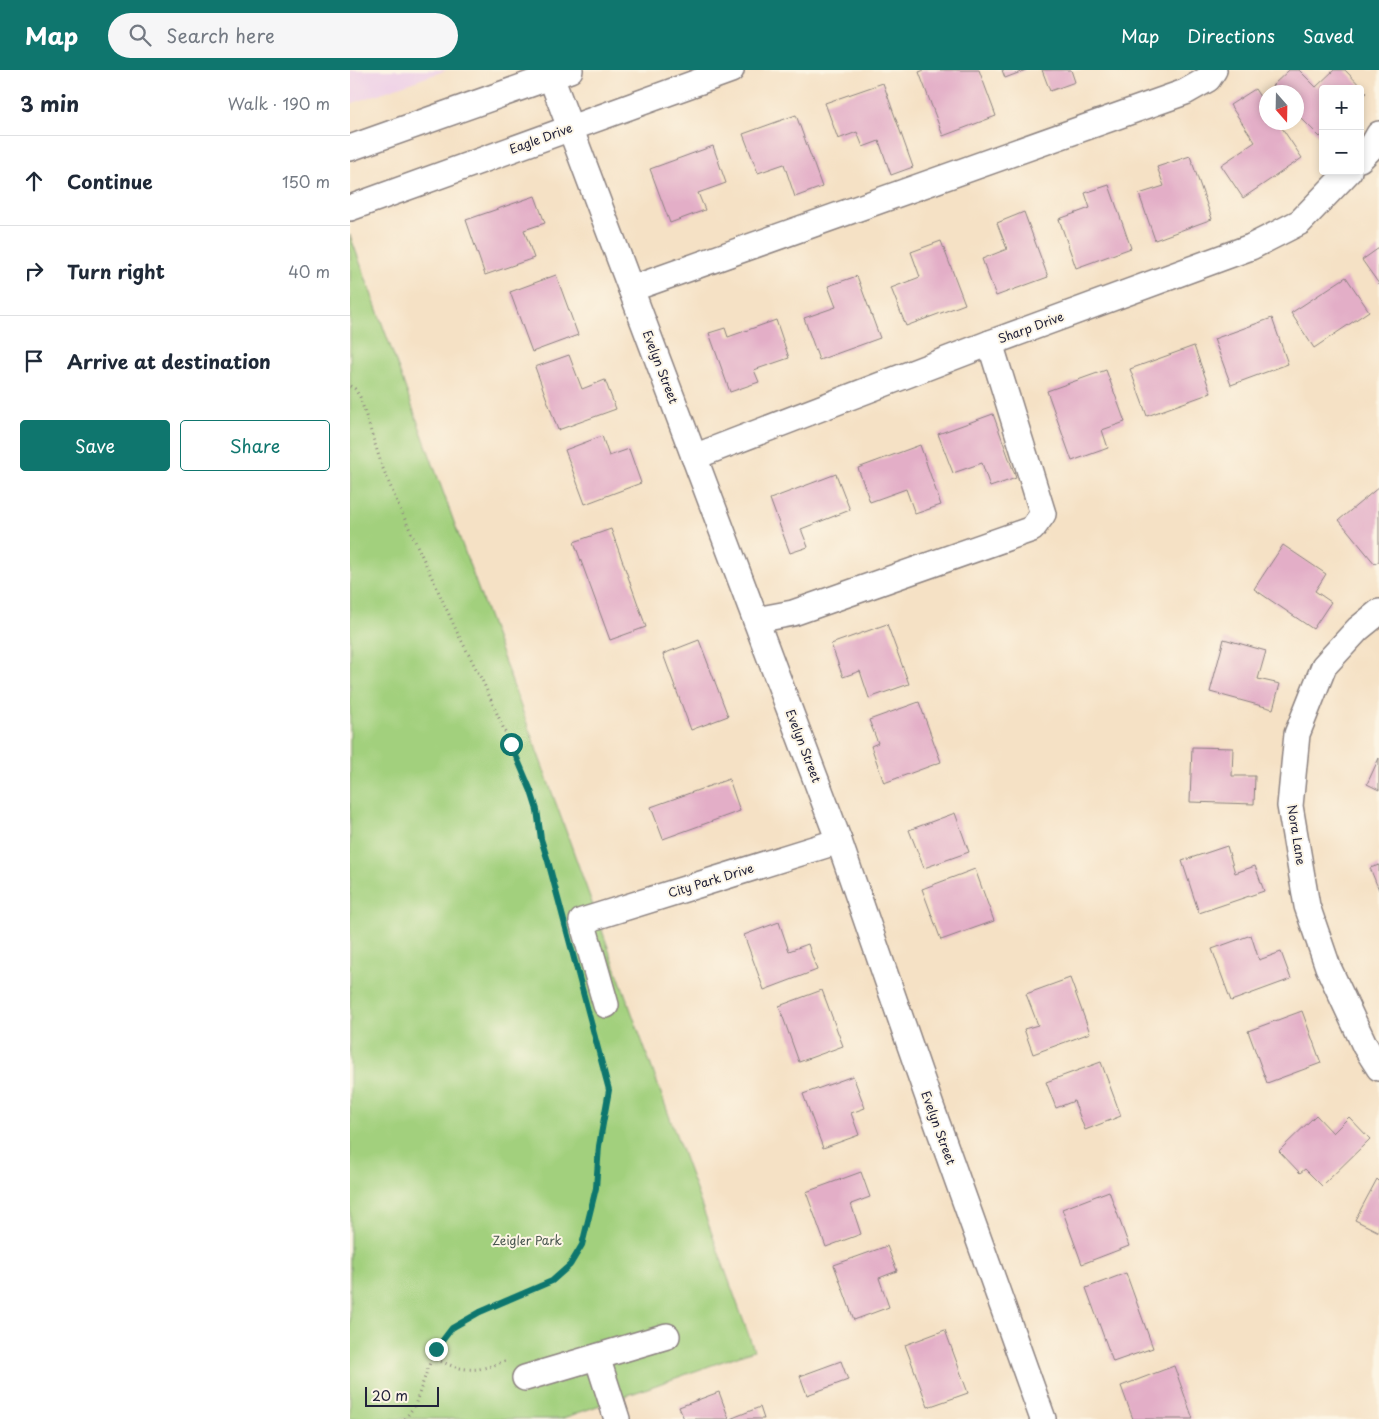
<!DOCTYPE html>
<meta charset="utf-8">
<style>
body{margin:0;font-family:"Playpen Sans",sans-serif;background:#f6f6f7;color:#1f2937}
.controls{position:absolute;right:15px;top:15px;display:grid;overflow:hidden;border-radius:5px;box-shadow:0 2px 8px #0003}
.controls button{width:45px;height:45px;display:grid;place-items:center;padding:0;border:0;border-bottom:1px solid #e0e1e3;background:#fff;color:#1f2937;font:25px sans-serif}
.compass{position:absolute;left:909px;top:15px;width:45px;height:45px;border-radius:50%;background:#fff;box-shadow:0 2px 8px #0003;rotate:160deg}
.scale{position:absolute;left:15px;bottom:12px;width:74px;box-sizing:border-box;padding-left:5px;border:2px solid #22223b;border-top:0;font-size:14px;line-height:18px;white-space:nowrap;color:#22223b;-webkit-text-stroke:4px #fcf5e5;paint-order:stroke}
.stop{position:absolute;width:15px;height:15px;margin:-11px;border:4px solid #0f766e;border-radius:50%;background:#fff}
.stop.end{background:#0f766e;border-color:#fff;box-shadow:0 1px 5px #0008}
.list{margin:0;padding:0;list-style:none}
h2{display:flex;justify-content:space-between;align-items:center;height:65px;margin:0;padding:0 20px;font-size:21px}
h2 small{font-size:16px;font-weight:400;color:#747a83}
.list li{display:grid;grid-template-columns:32px 1fr auto;gap:15px;align-items:center;box-sizing:border-box;height:90px;padding:0 20px;border-top:1px solid #e0e1e3}
.list b{display:block;font-size:19px;white-space:nowrap}
.list em{font-size:16px;font-style:normal;color:#747a83}
.actions{display:flex;gap:10px;padding:15px 20px}
.actions a{flex:1;padding:11px 0;border:1px solid #0f766e;border-radius:5px;text-align:center;font-size:18px;color:#0f766e}
.actions .main{background:#0f766e;color:#fff}
.icon{flex:none;width:28px;height:28px;fill:none;stroke:currentColor;stroke-width:2;stroke-linecap:round;stroke-linejoin:round}
.map{position:relative;flex:none;width:1029px;height:1349px;overflow:hidden}
header{display:flex;align-items:center;gap:30px;box-sizing:border-box;height:70px;padding:0 25px;background:#0f766e;color:#fff}
header strong{font-size:24px}
nav{display:flex;gap:28px;margin-inline-start:auto;font-size:18px}
.search{width:350px;height:45px;background:#f6f6f7;display:flex;align-items:center;gap:12px;box-sizing:border-box;padding:0 18px;border-radius:28px;color:#747a83;font-size:19px}
main{display:flex}
aside{flex:1;background:#fff}
.map>svg:first-child{display:block}
</style>
<header>
<strong>Map</strong>
<div class="search"><svg class="icon" aria-label="search" viewBox="0 0 24 24"><circle cx="10" cy="10" r="6"/><path d="M15 15l6 6"/></svg>Search here</div>
<nav><a>Map</a><a>Directions</a><a>Saved</a></nav>
</header>
<main>
<aside>
<h2>3 min<small>Walk · 190 m</small></h2>
<ul class="list">
<li><svg class="icon" aria-label="ahead" viewBox="0 0 24 24"><path d="M12 20V5M6 11l6-6 6 6"/></svg><div><b>Continue</b></div><em>150 m</em></li>
<li><svg class="icon" aria-label="right" viewBox="0 0 24 24"><path d="M7 20v-9h11M14 6l5 5-5 5"/></svg><div><b>Turn right</b></div><em>40 m</em></li>
<li><svg class="icon" aria-label="arrive" viewBox="0 0 24 24"><path d="M6 21V4h12l-3 4 3 4H6"/></svg><div><b>Arrive at destination</b></div></li>
</ul>
<div class="actions"><a class="main">Save</a><a>Share</a></div>
</aside>
<div class="map">
<svg width="1029" height="1349" viewBox="0 0 1029 1349">
<rect width="100%" height="100%" fill="#fcf5e5"/>
<filter id="ink" filterUnits="userSpaceOnUse"><feTurbulence type="fractalNoise" baseFrequency=".02" numOctaves="2"/><feDisplacementMap in="SourceGraphic" scale="10" xChannelSelector="R" yChannelSelector="G"/><feConvolveMatrix kernelMatrix="1 2 1 2 8 2 1 2 1" color-interpolation-filters="sRGB"/></filter>
<filter id="wash" filterUnits="userSpaceOnUse"><feTurbulence type="fractalNoise" baseFrequency=".0096" numOctaves="4" result="noise"/><feDisplacementMap in="SourceGraphic" scale="20" xChannelSelector="R" yChannelSelector="G"/><feGaussianBlur stdDeviation="1.12" result="paint"/><feColorMatrix in="noise" values="0 0 0 0 0 0 0 0 0 0 0 0 0 0 0 0 0 1.4 0 .05"/><feComposite in="paint" operator="in"/></filter>
<g filter="url(#wash)">
<rect width="100%" height="100%" fill="#f5e1c5"/>
<polygon fill="#eed0e7" points="0,0 97,0 0,34"/>
<polygon fill="#a2d07d" stroke="#62795c" points="0,165 404,1280 211,1349 0,1349"/>
<g id="blocks">
<g fill="#e3aec7">
<polygon points="574,0 629,0 646,46 593,66 569,2"/>
<polygon points="652,0 676,0 655,8"/>
<polygon points="692,0 721,0 725,12 700,21"/>
<polygon points="939,0 949,0 966,17 984,0 995,0 1017,23 1010,29 1010,19 973,19 973,64 970,67 946,43 946,22 927,22 922,16"/>
<polygon points="533,13 563,97 541,105 529,71 513,77 507,62 488,69 475,33"/>
<polygon points="905,19 916,36 916,52 928,52 952,88 893,128 871,95 905,72 880,35"/>
<polygon points="446,45 472,117 445,127 434,94 408,103 393,64"/>
<polygon points="363,76 376,113 348,123 355,140 320,153 300,99"/>
<polygon points="840,86 862,149 805,170 789,124 814,116 807,97"/>
<polygon points="759,115 781,178 726,198 709,149 740,138 735,123"/>
<polygon points="185,126 195,153 174,160 184,188 135,205 116,150"/>
<polygon points="674,142 698,207 646,226 632,189 657,179 647,153"/>
<polygon points="591,171 615,234 556,256 541,218 570,207 561,182"/>
<polygon points="1029,178 1029,214 1012,190"/>
<polygon points="206,205 228,265 182,282 160,222"/>
<polygon points="507,206 530,268 469,290 454,248 486,237 478,216"/>
<polygon points="996,207 1019,241 964,278 941,243"/>
<polygon points="922,248 938,294 881,315 864,269"/>
<polygon points="426,250 439,288 404,300 409,312 380,322 359,263 375,258 378,267"/>
<polygon points="844,276 861,323 797,346 780,299"/>
<polygon points="219,285 232,319 255,310 266,339 208,360 185,297"/>
<polygon points="756,300 775,352 752,360 758,378 722,391 697,321"/>
<polygon points="643,344 666,408 640,417 632,393 603,403 588,364"/>
<polygon points="252,366 259,386 279,379 291,413 235,434 215,380"/>
<polygon points="570,375 591,435 565,444 556,419 520,432 508,398"/>
<polygon points="486,404 500,440 451,459 458,477 440,483 420,429"/>
<polygon points="1029,417 1029,491 1025,494 989,450"/>
<polygon points="261,459 296,557 260,570 224,472"/>
<polygon points="933,475 976,504 965,521 981,532 963,559 904,519"/>
<polygon points="537,554 559,614 519,628 510,601 493,607 481,574"/>
<polygon points="874,569 916,581 908,609 930,614 923,639 860,622"/>
<polygon points="349,570 378,646 341,660 313,584"/>
<polygon points="569,632 591,692 534,713 521,676 528,673 519,650"/>
<polygon points="842,677 883,678 882,706 905,706 904,734 840,732"/>
<polygon points="1029,688 1029,720 1017,714"/>
<polygon points="379,709 390,741 313,769 301,737"/>
<polygon points="605,743 619,782 574,798 559,760"/>
<polygon points="877,776 885,803 905,796 914,821 849,843 832,791"/>
<polygon points="1029,795 1029,820 1020,798"/>
<polygon points="625,799 644,851 591,870 572,819"/>
<polygon points="429,852 439,881 458,874 467,900 414,920 394,865"/>
<polygon points="901,865 909,890 931,882 941,909 881,931 862,879"/>
<polygon points="720,908 740,963 683,984 674,959 688,955 676,924"/>
<polygon points="472,920 493,976 449,992 429,936"/>
<polygon points="952,941 971,993 917,1013 898,961"/>
<polygon points="751,992 771,1046 735,1060 724,1031 706,1038 696,1012"/>
<polygon points="503,1006 515,1038 501,1043 509,1065 473,1078 453,1024"/>
<polygon points="966,1045 983,1063 999,1047 1020,1069 972,1116 955,1099 950,1103 929,1081"/>
<polygon points="511,1102 520,1127 501,1134 511,1164 476,1177 456,1122"/>
<polygon points="1027,1109 1029,1111 1029,1162 1005,1150"/>
<polygon points="759,1121 779,1176 732,1194 712,1139"/>
<polygon points="537,1176 547,1201 529,1208 539,1237 504,1250 484,1195"/>
<polygon points="776,1203 803,1278 763,1292 736,1218"/>
<polygon points="595,1260 618,1323 578,1337 555,1275"/>
<polygon points="491,1291 498,1310 457,1325 450,1306"/>
<polygon points="824,1296 843,1349 783,1349 771,1316"/>
<polygon points="369,1322 379,1349 334,1349 329,1337"/>
<polygon points="410,1337 414,1349 380,1349"/>
</g>
</g>
</g>
<g filter="url(#ink)">
<use href="#blocks" fill-opacity="0" stroke="#8c8280" stroke-width="1"/>
<g fill="none" stroke-linecap="round" stroke-linejoin="round">
<defs>
<g id="minor">
<polyline points="201,7 489,771 582,1039 693,1349"/>
<polyline points="0,78 220,0"/>
<polyline points="1010,89 1021,78 1029,64"/>
<polyline points="0,138 381,0"/>
<polyline points="281,219 835,22 858,9 864,0"/>
<polyline points="344,387 640,273 901,177 950,152 999,101"/>
<polyline points="1029,542 1008,559 974,596 947,664 940,736 957,836 978,897 1015,976 1029,998"/>
<polyline points="406,550 443,543 682,459 693,444 640,273"/>
<polyline points="256,935 232,851 489,771"/>
<polyline points="247,1287 267,1349"/>
<polyline points="175,1308 317,1266"/>
</g>
</defs>
<use href="#minor" stroke="#8c8280" stroke-width="28"/>
<g stroke="#8c8280" stroke-width="3" stroke-dasharray="1 4" stroke-linecap="butt">
<polyline points="0,316 5,319 10,327 32,396 47,432 108,564 134,614 181,721 187,740 191,769 211,838"/>
<path d="M82,1287C96,1294 111,1301 128,1299C137,1298 147,1294 155,1291"/>
<polyline points="55,1349 65,1335 82,1287 86,1279 102,1258 130,1242 202,1211 220,1195 232,1175 246,1118 249,1076 259,1020 242,955"/>
</g>
<use href="#minor" stroke="#fff" stroke-width="25"/>
</g>
</g>
<g fill="none" stroke-linecap="round" stroke-linejoin="round" filter="url(#ink)">
<polyline stroke="#0f766e" stroke-width="6" points="86,1279 102,1258 130,1242 202,1211 220,1195 232,1175 246,1118 249,1076 259,1020 198,791 191,769 187,740 181,721 161,674"/>
</g>
<g text-anchor="middle" stroke-width="4" stroke-linejoin="round" paint-order="stroke">
<g font-size="12" fill="#22223b" stroke="#fcf5e5">
<text transform="translate(191 69) rotate(-20)" y="4">Eagle Drive</text>
<text transform="translate(681 258) rotate(-20)" y="4">Sharp Drive</text>
<text transform="translate(310 297) rotate(69)" y="4">Evelyn Street</text>
<text transform="translate(453 676) rotate(69)" y="4">Evelyn Street</text>
<text transform="translate(946 765) rotate(81)" y="4">Nora Lane</text>
<text transform="translate(361 811) rotate(-17)" y="4">City Park Drive</text>
<text transform="translate(588 1058) rotate(70)" y="4">Evelyn Street</text>
</g>
<g font-size="12" fill="#48564f" stroke="#fcf5e5">
<text x="177" y="1175">Zeigler Park</text>
</g>
</g>
</svg>
<div class="controls">
<button>+</button>
<button>−</button>
</div>
<svg class="compass" viewBox="-18 -18 36 36"><path d="M0-13l5 13h-10z" fill="#e53935"/><path d="M0 13l5-13h-10z" fill="#747a83"/></svg>
<div class="scale">20 m</div>
<div class="stop" style="left:161px;top:674px"></div>
<div class="stop end" style="left:86px;top:1279px"></div>
</div>
</main>
